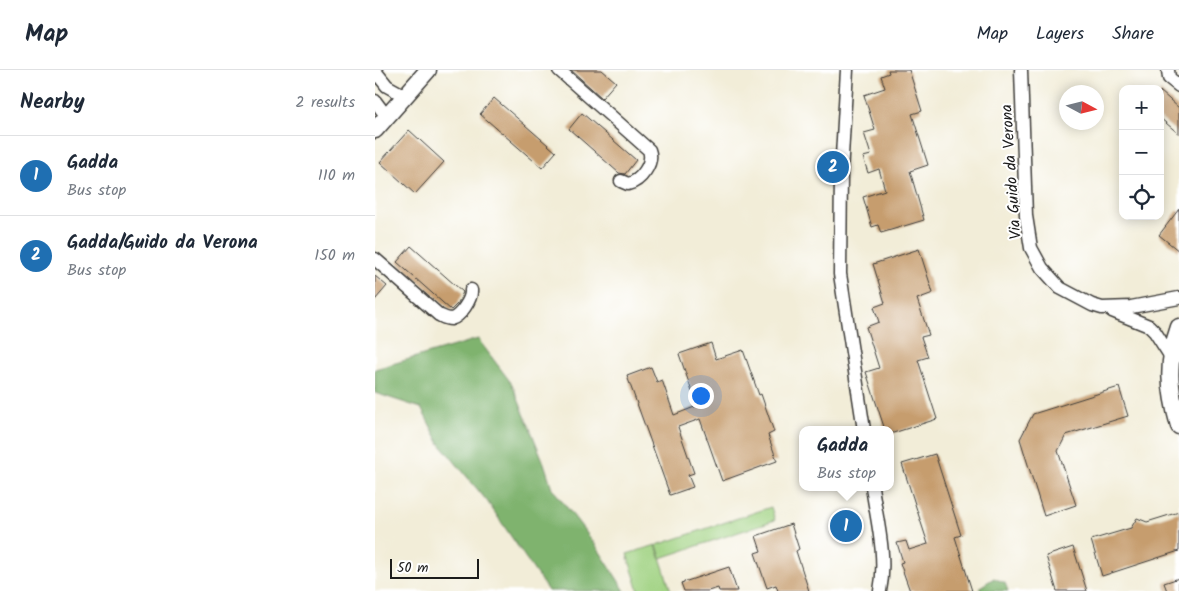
<!DOCTYPE html>
<meta charset="utf-8">
<style>
body{margin:0;font-family:Kalam,sans-serif;background:#f2f2f3;color:#1f2937}
.controls{position:absolute;right:15px;top:15px;display:grid;overflow:hidden;border-radius:10px;box-shadow:0 2px 12px #0003}
.controls button{width:45px;height:45px;display:grid;place-items:center;padding:0;border:0;border-bottom:1px solid #e0e1e3;background:#fff;color:#1f2937;font:25px sans-serif}
.compass{position:absolute;left:684px;top:15px;width:45px;height:45px;border-radius:50%;background:#fff;box-shadow:0 2px 12px #0003;rotate:97deg}
.scale{position:absolute;left:15px;bottom:12px;width:89px;box-sizing:border-box;padding-left:5px;border:2px solid #1c1c1c;border-top:0;font-size:14px;line-height:18px;white-space:nowrap;color:#1c1c1c;-webkit-text-stroke:4px #fff;paint-order:stroke}
.you{position:absolute;left:325px;top:325px;width:18px;height:18px;margin:-12px;border:4px solid #fff;border-radius:50%;background:#1a73e8;box-shadow:0 0 0 8px #1a73e833}
.badge{display:grid;place-items:center;width:32px;height:32px;border-radius:50%;background:#1f6fb2;color:#fff;font-size:16px;font-weight:700}
.pin{position:absolute;translate:-50% -50%;border:2px solid #fff;box-shadow:0 1px 5px #0006}
.popup{position:absolute;left:424px;top:356px;width:95px;height:65px;box-sizing:border-box;display:grid;place-content:center;border-radius:10px;background:#fff;filter:drop-shadow(0 1px 4px #0005);font-size:16px;white-space:nowrap;color:#747a83}
.popup b{font-size:19px;color:#1f2937}
.popup::after{content:'';position:absolute;left:50%;top:100%;margin-left:-10px;border:10px solid transparent;border-top-color:#fff}
.list{margin:0;padding:0;list-style:none}
h2{display:flex;justify-content:space-between;align-items:center;height:65px;margin:0;padding:0 20px;font-size:21px}
h2 small{font-size:16px;font-weight:400;color:#747a83}
.list li{display:grid;grid-template-columns:32px 1fr auto;gap:15px;align-items:center;box-sizing:border-box;height:80px;padding:0 20px;border-top:1px solid #e0e1e3}
.list b{display:block;font-size:19px;white-space:nowrap}
.list p{margin:0;font-size:16px;white-space:nowrap;color:#747a83}
.list em{font-size:16px;font-style:normal;color:#747a83}
.icon{flex:none;width:28px;height:28px;fill:none;stroke:currentColor;stroke-width:2;stroke-linecap:round;stroke-linejoin:round}
.map{position:relative;flex:none;width:804px;height:521px;overflow:hidden}
header{display:flex;align-items:center;gap:30px;box-sizing:border-box;height:70px;padding:0 25px;background:#fff;border-bottom:1px solid #e0e1e3}
header strong{font-size:24px}
nav{display:flex;gap:28px;margin-inline-start:auto;font-size:18px}
main{display:flex}
aside{flex:1;background:#fff}
.map>svg:first-child{display:block}
</style>
<header>
<strong>Map</strong>
<nav><a>Map</a><a>Layers</a><a>Share</a></nav>
</header>
<main>
<aside>
<h2>Nearby<small>2 results</small></h2>
<ul class="list">
<li><span class="badge">1</span><div><b>Gadda</b><p>Bus stop</p></div><em>110 m</em></li>
<li><span class="badge">2</span><div><b>Gadda/Guido da Verona</b><p>Bus stop</p></div><em>150 m</em></li>
</ul>
</aside>
<div class="map">
<svg width="804" height="521" viewBox="0 0 804 521">
<rect width="100%" height="100%" fill="#fff"/>
<filter id="ink" filterUnits="userSpaceOnUse"><feTurbulence type="fractalNoise" baseFrequency=".02" numOctaves="2"/><feDisplacementMap in="SourceGraphic" scale="10" xChannelSelector="R" yChannelSelector="G"/><feConvolveMatrix kernelMatrix="1 2 1 2 8 2 1 2 1" color-interpolation-filters="sRGB"/></filter>
<filter id="wash" filterUnits="userSpaceOnUse"><feTurbulence type="fractalNoise" baseFrequency=".0096" numOctaves="4" result="noise"/><feDisplacementMap in="SourceGraphic" scale="20" xChannelSelector="R" yChannelSelector="G"/><feGaussianBlur stdDeviation="1.12" result="paint"/><feColorMatrix in="noise" values="0 0 0 0 0 0 0 0 0 0 0 0 0 0 0 0 0 1.4 0 .05"/><feComposite in="paint" operator="in"/></filter>
<g filter="url(#wash)">
<rect width="100%" height="100%" fill="#f2edd8"/>
<g fill="#9fd180" stroke="#5e764e">
<polygon points="396,437 400,450 286,488 282,475"/>
<polygon points="281,475 296,521 264,521 252,484"/>
</g>
<g fill="#7fb36e" stroke="#4e6845">
<polygon points="103,269 137,314 169,393 177,418 220,474 250,521 173,521 112,431 65,374 46,338 0,323 0,299"/>
<polygon points="619,508 630,513 633,521 605,521 605,517"/>
</g>
<g id="blocks">
<g fill="#c69d6e">
<polygon points="196,0 227,0 241,12 227,28"/>
<polygon points="513,0 534,0 547,41 537,44 553,95 535,101 549,150 506,163 503,155 497,157 488,127 510,120 504,99 493,103 488,87 496,85 489,63 500,60 489,25 510,18 506,6 514,3"/>
<polygon points="785,21 804,38 804,64 785,48"/>
<polygon points="119,28 181,82 167,98 105,44"/>
<polygon points="207,43 261,90 250,104 244,103 194,59"/>
<polygon points="34,60 69,92 40,124 5,92"/>
<polygon points="804,139 804,181 784,165"/>
<polygon points="36,176 88,222 83,233 76,240 22,192"/>
<polygon points="544,179 558,223 542,229 554,265 546,267 553,287 543,290 562,349 515,364 515,360 510,360 491,302 504,298 491,257 504,252 499,237 510,233 498,194"/>
<polygon points="0,206 12,216 0,230"/>
<polygon points="336,273 341,289 368,280 384,325 386,324 399,362 393,365 402,391 347,411 325,349 303,357 319,403 313,405 318,417 295,425 252,306 276,297 282,312 287,310 299,345 322,336 304,284"/>
<polygon points="744,317 753,346 691,365 683,381 701,435 669,446 645,369 658,344"/>
<polygon points="560,384 586,465 580,467 597,521 535,521 525,493 528,492 522,473 531,471 534,480 553,474 527,394"/>
<polygon points="804,442 804,481 727,506 716,470 756,458 762,448 772,452"/>
<polygon points="416,454 424,479 421,481 434,521 403,521 401,515 392,518 380,483 386,481 381,466"/>
<polygon points="698,477 712,521 682,521 671,486"/>
<polygon points="354,497 362,521 344,521 343,518 333,521 309,521 306,513"/>
<polygon points="804,508 804,521 792,521 789,513"/>
</g>
</g>
</g>
<g filter="url(#ink)">
<use href="#blocks" fill-opacity="0" stroke="#3c3b38" stroke-width="1"/>
<g fill="none" stroke-linecap="round" stroke-linejoin="round">
<defs>
<g id="minor">
<path d="M184,0L274,80C279,93 266,111 253,114L246,111"/>
<polyline points="472,0 466,103 465,204 489,360"/>
<polyline points="646,0 651,146 656,178 667,198 685,218 717,235 727,238 756,237 804,228"/>
<polyline points="793,0 794,8 804,16"/>
<polyline points="0,1 12,16 30,26"/>
<polyline points="0,31 12,47"/>
<path d="M0,189L64,245C68,247 71,249 76,249C85,247 97,229 96,220"/>
<polyline points="737,241 774,256 780,262 796,287"/>
<path d="M497,417C502,451 512,487 505,521"/>
</g>
<g id="tertiary">
<polyline points="0,60 53,0"/>
<path d="M804,257C791,293 794,320 804,356"/>
</g>
</defs>
<use href="#minor" stroke="#3c3b38" stroke-width="15"/>
<use href="#tertiary" stroke="#3c3b38" stroke-width="19"/>
<use href="#minor" stroke="#fff" stroke-width="12"/>
<use href="#tertiary" stroke="#fff" stroke-width="16"/>
</g>
</g>
<g text-anchor="middle" stroke-width="4" stroke-linejoin="round" paint-order="stroke">
<g font-size="16" fill="#1c1c1c" stroke="#fff">
<text transform="translate(635 102) rotate(-94)" y="6">Via Guido da Verona</text>
</g>
</g>
</svg>
<div class="controls">
<button>+</button>
<button>−</button>
<button><svg class="icon" aria-label="locate" viewBox="0 0 24 24"><circle cx="12" cy="12" r="6"/><path d="M12 2v4M12 18v4M2 12h4M18 12h4"/></svg></button>
</div>
<svg class="compass" viewBox="-18 -18 36 36"><path d="M0-13l5 13h-10z" fill="#e53935"/><path d="M0 13l5-13h-10z" fill="#747a83"/></svg>
<div class="scale">50 m</div>
<div class="you"></div>
<div class="pin badge" style="left:471px;top:456px">1</div>
<div class="popup"><b>Gadda</b>Bus stop</div>
<div class="pin badge" style="left:458px;top:97px">2</div>
</div>
</main>
